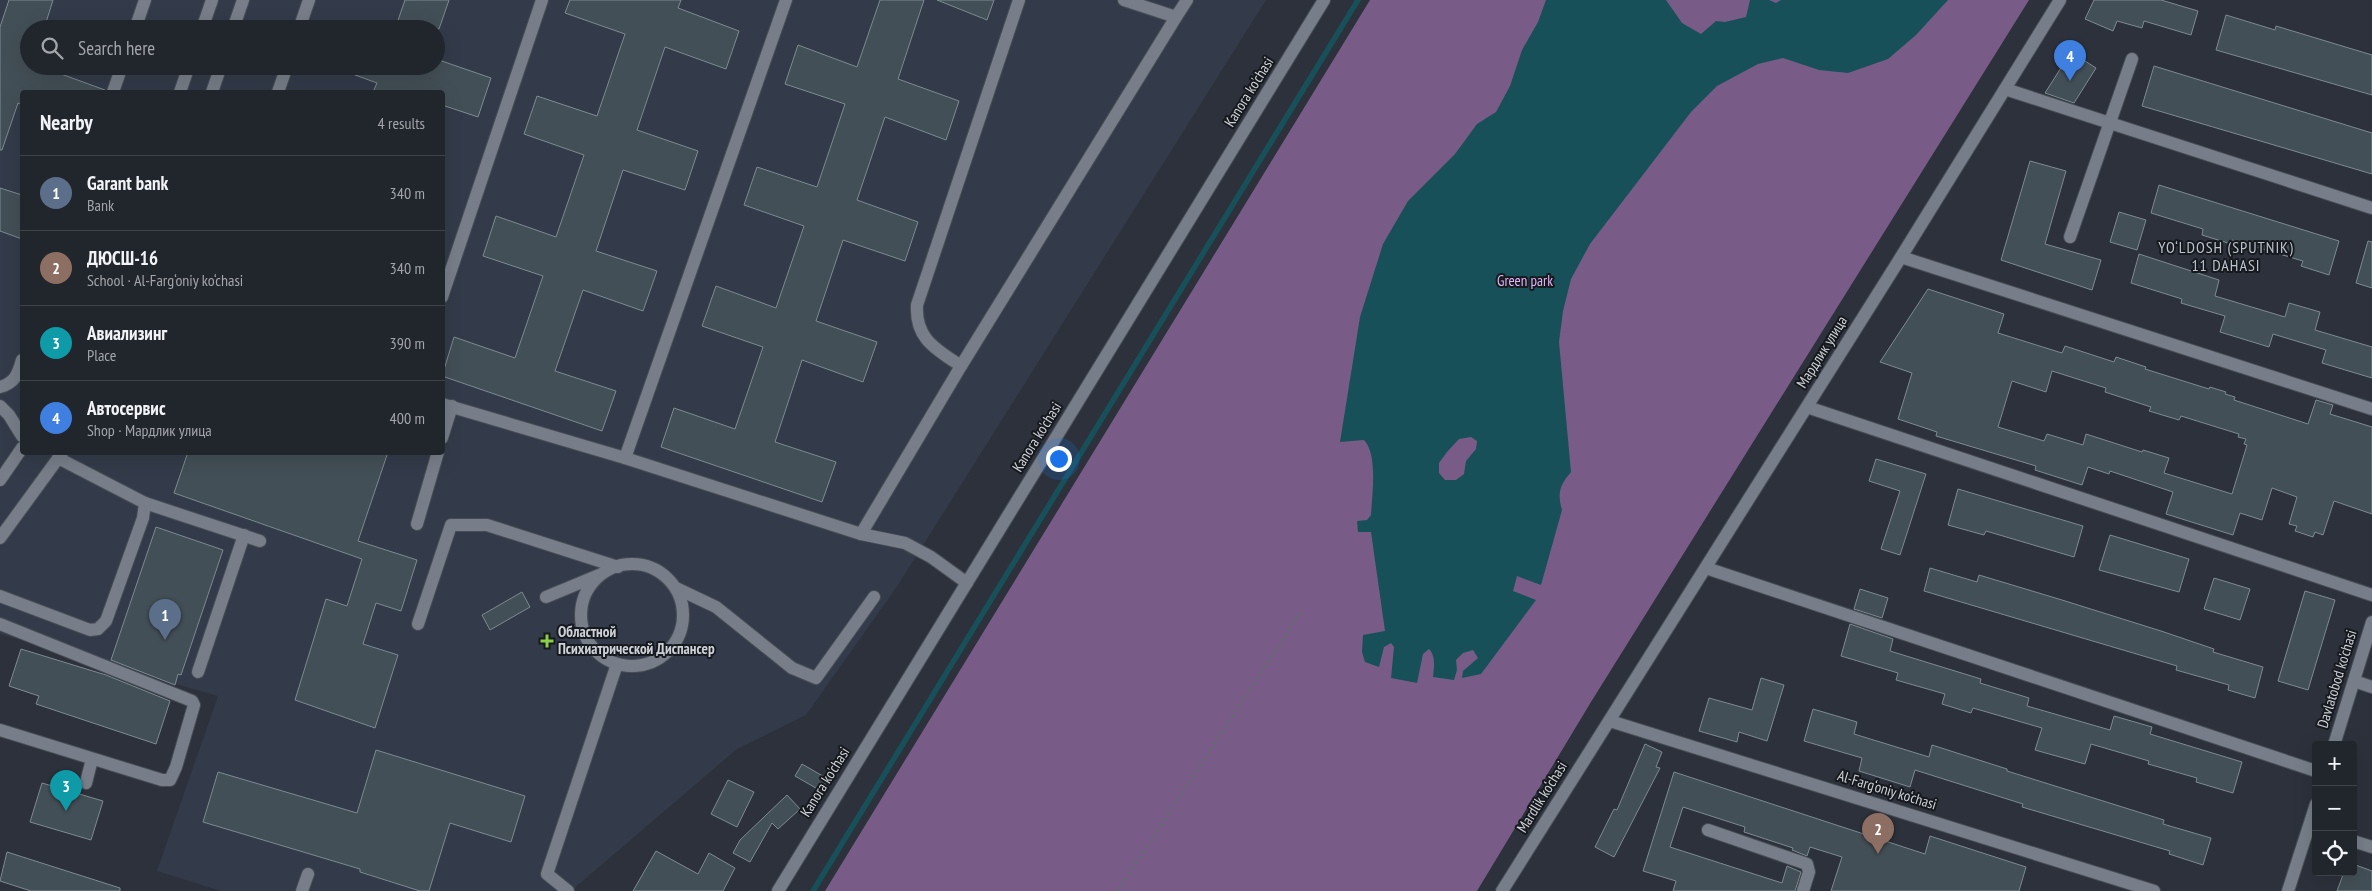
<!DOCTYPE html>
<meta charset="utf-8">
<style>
body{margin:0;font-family:"PT Sans Narrow",sans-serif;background:#292d34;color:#f1f3f6}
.controls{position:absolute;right:15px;bottom:15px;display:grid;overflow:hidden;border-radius:5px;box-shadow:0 5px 20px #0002}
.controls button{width:45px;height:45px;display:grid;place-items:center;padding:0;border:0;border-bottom:1px solid #3e4248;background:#21252c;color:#f1f3f6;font:25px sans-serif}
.you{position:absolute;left:1058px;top:458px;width:18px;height:18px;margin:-12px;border:4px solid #fff;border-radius:50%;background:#1a73e8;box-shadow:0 0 0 8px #1a73e833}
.badge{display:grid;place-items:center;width:32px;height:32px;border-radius:50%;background:#8cce46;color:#fff;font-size:16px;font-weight:700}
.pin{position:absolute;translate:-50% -41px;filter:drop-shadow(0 1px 2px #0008)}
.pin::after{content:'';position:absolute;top:26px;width:18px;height:15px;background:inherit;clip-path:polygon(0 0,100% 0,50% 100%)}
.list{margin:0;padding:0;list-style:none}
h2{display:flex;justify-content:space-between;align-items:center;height:65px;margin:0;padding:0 20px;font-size:21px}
h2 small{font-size:16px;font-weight:400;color:#a2a5a9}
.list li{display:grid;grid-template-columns:32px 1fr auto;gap:15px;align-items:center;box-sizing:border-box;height:75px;padding:0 20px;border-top:1px solid #3e4248}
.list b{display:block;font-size:19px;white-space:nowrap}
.list p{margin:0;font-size:16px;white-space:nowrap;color:#a2a5a9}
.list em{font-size:16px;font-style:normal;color:#a2a5a9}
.icon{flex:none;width:28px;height:28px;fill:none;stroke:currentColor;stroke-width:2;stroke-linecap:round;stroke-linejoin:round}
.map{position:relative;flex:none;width:2372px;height:891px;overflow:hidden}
.search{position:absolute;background:#21252c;box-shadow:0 5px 20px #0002;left:20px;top:20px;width:425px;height:55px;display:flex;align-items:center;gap:12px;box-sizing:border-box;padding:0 18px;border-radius:28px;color:#a2a5a9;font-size:19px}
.panel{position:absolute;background:#21252c;box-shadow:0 5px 20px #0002;left:20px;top:90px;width:425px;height:365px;border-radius:5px}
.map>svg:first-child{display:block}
</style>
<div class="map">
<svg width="2372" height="891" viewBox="0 0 2372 891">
<rect width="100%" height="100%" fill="#2c313b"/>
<path fill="#333b4a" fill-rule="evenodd" d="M0,0H1266L898,585L806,715L737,749L571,891H221L157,871L218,696L0,634ZM29,29H436V66H29ZM22,92H442V452H22Z"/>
<polygon fill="#785c87" points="1370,0 2029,0 1591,702 1477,891 825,891"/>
<path fill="#185059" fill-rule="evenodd" d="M1546,0H1666L1682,23L1701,34L1716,21L1725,22L1746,17L1750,0H1769L1776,3L1781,0H1948L1916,35L1888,59L1848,73L1819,70L1783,58L1758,64L1717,86L1691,112L1590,244L1571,279L1563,311L1559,342L1571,472C1560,485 1557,493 1562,510L1541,585L1517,576L1513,591L1536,600L1481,674L1462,678L1463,671L1478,658L1473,650L1463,653L1456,660L1457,670L1454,680L1433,677C1434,667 1436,656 1429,649L1423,654L1417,683L1391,678L1394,647L1391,643L1384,647L1379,667L1365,662L1362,652L1363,635L1385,631L1371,532H1358L1357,521L1367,520L1371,515C1372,496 1378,454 1364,440L1340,442L1360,317L1383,244L1408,201L1455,154L1477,124L1496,112L1510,86L1522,50L1538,22ZM1471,437L1477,441L1476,449L1466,461L1464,474L1456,480H1445L1439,473V463L1447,452L1459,439Z"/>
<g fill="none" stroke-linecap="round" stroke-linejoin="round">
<polyline stroke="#185059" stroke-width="5.5" points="813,891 1358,0"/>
</g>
<g fill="#434f56" stroke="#7d8a91" fill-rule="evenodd">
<polygon points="9,0 53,0 44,29 29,29 29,66 39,66 105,90 105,92 22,92 22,105 18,103 2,150 0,150 0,27"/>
<polygon points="405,0 449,0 439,29 395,29"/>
<polygon points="570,0 681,0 678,8 739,31 726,69 665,47 637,130 698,151 685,190 623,170 596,251 657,271 643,311 583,290 555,371 616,391 602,431 442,376 454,337 515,358 543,276 483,256 496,216 556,237 584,155 524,134 537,96 597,116 625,34 565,13"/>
<polygon points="880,0 924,0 898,79 959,101 946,140 885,117 857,200 918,222 905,261 843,240 816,321 877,342 863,382 802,360 775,442 836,462 822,502 661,447 674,408 735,429 763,347 702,326 716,286 776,308 804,226 744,205 757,167 817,187 845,104 785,84 798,45 857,67"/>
<polygon points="937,0 994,0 987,20"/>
<polygon points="2094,0 2161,0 2198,11 2191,35 2144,21 2142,28 2117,21 2113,31 2085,19"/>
<polygon points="2226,15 2275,30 2276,26 2372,55 2372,95 2216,50"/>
<polygon points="2071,52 2096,68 2074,103 2045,93"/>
<polygon points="436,59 491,78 478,117 442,105 442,92 373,92 377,83 336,68 336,66 436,66"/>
<polygon points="2154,66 2372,133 2372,174 2142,106"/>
<polygon points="2030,161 2066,171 2045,244 2101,260 2092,290 2001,260"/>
<polygon points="2159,185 2339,241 2329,275 2301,266 2303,261 2232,240 2231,244 2202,235 2203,229 2151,213"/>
<polygon points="0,188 22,195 22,239 0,231"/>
<polygon points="2119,212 2146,220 2137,250 2110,242"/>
<polygon points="2368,241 2372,242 2372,288 2356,283"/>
<polygon points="2139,254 2219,280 2215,296 2285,317 2289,303 2320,312 2315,330 2372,347 2372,378 2322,363 2326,350 2273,334 2269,347 2220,332 2225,316 2181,303 2182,299 2131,283"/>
<path d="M1928,289L2004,314L1998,333L2062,353L2065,346L2114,362L2116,357L2146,367L2145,369L2209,389L2210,387L2226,392L2225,394L2235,397L2234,400L2308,424L2316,400L2333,405L2330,414L2372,427V514L2334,501L2323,535L2315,532L2313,537L2295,531L2297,526L2289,524L2297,497L2272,488L2262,520L2240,513L2233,535L2166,514L2173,492L2110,471L2109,474L2088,467L2082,485L2035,470L2036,466L1936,436L1937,432L1898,419L1912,373L1880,362ZM2052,371L2106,388L2105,392L2151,407L2149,411L2179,420L2181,416L2239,434L2238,437L2246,439L2244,444L2247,445L2232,494L2164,473L2169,458L2143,450L2142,452L2086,434L2083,445L2047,434L2044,441L1998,427L2012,381L2046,392Z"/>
<polygon points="188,452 388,452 358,541 417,560 401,611 376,603 363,644 398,655 375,728 295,700 326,599 347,606 362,559 174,493"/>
<polygon points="1876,459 1926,474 1900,555 1881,549 1900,491 1869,481"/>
<polygon points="1958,489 2083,526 2074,557 1986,531 1984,535 1948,525"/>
<polygon points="156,527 223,550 181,675 178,674 175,685 111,660"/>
<polygon points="2110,535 2189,559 2179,592 2099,570"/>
<polygon points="1930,568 1977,582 1979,575 2062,600 2161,631 2214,649 2213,652 2263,667 2255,698 2228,690 2229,685 2176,670 2177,666 1924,591"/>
<polygon points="2214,578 2250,589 2240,620 2204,609"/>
<polygon points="1860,589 1888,598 1882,618 1854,609"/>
<polygon points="2305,591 2335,600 2308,690 2278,681"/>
<polygon points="522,592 530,607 490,630 482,615"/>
<polygon points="1850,624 1893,639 1890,651 1981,679 1980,683 2029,698 2027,706 2110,730 2114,716 2152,727 2150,734 2242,762 2233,793 2196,782 2197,778 2148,764 2149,761 2091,744 2085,764 2035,750 2042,728 1973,708 1971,713 1942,704 1945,694 1896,680 1898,673 1841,656"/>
<polygon points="21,649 106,675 170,701 156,744 36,704 39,696 9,686"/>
<polygon points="1761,678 1784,685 1767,741 1739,732 1737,742 1699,731 1709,698 1752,710"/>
<polygon points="1813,709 1857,722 1854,734 1929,757 1932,745 2007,769 2007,771 2164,820 2163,824 2211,838 2203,865 2169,854 2170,851 2022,807 2023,804 1915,770 1910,787 1859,771 1862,758 1804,741"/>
<polygon points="1645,744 1662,752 1656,767 1660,768 1614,857 1595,847 1614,809 1617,810"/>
<polygon points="376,750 525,796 511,842 450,823 429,891 420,891 360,872 360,869 203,822 218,772 357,813"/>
<polygon points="802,764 828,779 821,791 795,776"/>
<polygon points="1674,772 1925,854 1930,836 2026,867 2019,891 1831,891 1842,857 1810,847 1807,856 1792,850 1793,848 1744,832 1745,827 1683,807 1670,847 1782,883 1787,866 1801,872 1795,891 1673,891 1676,881 1643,871"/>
<polygon points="728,780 754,792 737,827 711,814"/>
<polygon points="42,783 103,801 91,840 30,822"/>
<polygon points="787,795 800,809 778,829 772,823 750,862 733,853 740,840"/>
<polygon points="656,851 698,874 709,853 735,868 723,891 633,891"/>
<polygon points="7,852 120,888 120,891 31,891 0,881"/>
<polygon points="2353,864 2372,871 2372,891 2337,891 2344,872 2353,872"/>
</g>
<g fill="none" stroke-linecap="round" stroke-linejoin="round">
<defs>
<g id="minor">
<polyline points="1124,0 1176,17 1187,0"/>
<polyline points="135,29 145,0"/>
<polyline points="202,29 212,0"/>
<polyline points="233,29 243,0"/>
<polyline points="299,29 309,0"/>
<polyline points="2005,89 2372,208"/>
<polyline points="113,92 122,66"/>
<polyline points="180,92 189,66"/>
<polyline points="212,92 221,66"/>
<polyline points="278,92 287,66"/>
<polyline points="2070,237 2132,59"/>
<polyline points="1901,257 2372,409"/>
<polyline points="442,297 542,0"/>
<polyline points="961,366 1176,17"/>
<path d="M0,387C15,383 18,374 22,360"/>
<polyline points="442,404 625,458 861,534 905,543 931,557 967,583"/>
<polyline points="0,406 9,415 22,436"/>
<polyline points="1807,407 2372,595"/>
<polyline points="442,438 452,406"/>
<polyline points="625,458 786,0"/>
<polyline points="0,480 22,448"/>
<polyline points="145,503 260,541"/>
<polyline points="417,524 438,452"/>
<path d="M861,534L961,366C936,349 915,339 917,305L1019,0"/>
<polyline points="0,538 62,453"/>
<circle cx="632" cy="615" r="51"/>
<polyline points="1706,568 2316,771"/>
<polyline points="676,588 716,607 792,668 816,678 874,597"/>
<polyline points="0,596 90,630 98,629 106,621 143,518 145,503 58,458"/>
<polyline points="546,597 599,575"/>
<polyline points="0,624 192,701 194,705 176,767 170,780 162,780 0,730"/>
<polyline points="418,624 451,525 487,525 618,567"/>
<polyline points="198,672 244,535"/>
<polyline points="2354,681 2372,687"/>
<polyline points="1610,721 2154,891"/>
<polyline points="2334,745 2372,622"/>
<polyline points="86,783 92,759"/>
<polyline points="1708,830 1807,864 1809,872 1803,891"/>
<polyline points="2353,841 2372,847"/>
<polyline points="302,891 308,874"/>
<polyline points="568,891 547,874 617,664"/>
<polyline points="778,891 1324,0"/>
<polyline points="1502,891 1901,257 2060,0"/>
<polyline points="2288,891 2316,804"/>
</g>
</defs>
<use href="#minor" stroke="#484d55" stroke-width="14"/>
<polyline stroke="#656a72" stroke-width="3" stroke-dasharray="2.5 4" stroke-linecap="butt" points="1118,891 1301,612"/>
<use href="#minor" stroke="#777e89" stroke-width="12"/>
</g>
<path fill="#8cce46" stroke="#16191d" stroke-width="2" d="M544.5 633.5h5v5h5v5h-5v5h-5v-5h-5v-5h5z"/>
<g text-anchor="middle" stroke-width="4" stroke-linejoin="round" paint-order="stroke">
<g font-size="15" fill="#ced2d8" stroke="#16191d">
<text transform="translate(1249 92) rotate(-58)" y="5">Kanora ko'chasi</text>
<text transform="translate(1822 352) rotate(-58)" y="5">Мардлик улица</text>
<text transform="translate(1037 437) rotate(-58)" y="5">Kanora ko'chasi</text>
<text transform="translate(2337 679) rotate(-73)" y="5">Davlatobod ko'chasi</text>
<text transform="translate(825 782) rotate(-58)" y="5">Kanora ko'chasi</text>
<text transform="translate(1887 790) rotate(17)" y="5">Al-Farg‘oniy ko‘chasi</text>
<text transform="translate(1542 797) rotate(-58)" y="5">Mardlik ko‘chasi</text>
</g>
<g font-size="15" fill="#dfb4f7" stroke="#16191d">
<text x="1525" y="286">Green park</text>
</g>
<g font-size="15" font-weight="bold" fill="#ced2d8" stroke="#16191d" text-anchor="start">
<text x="558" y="637">Областной<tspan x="558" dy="17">Психиатрической Диспансер</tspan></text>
</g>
<g font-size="16" letter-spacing="1" fill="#bcc3cf" stroke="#16191d">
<text x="2226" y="253">YO‘LDOSH (SPUTNIK)<tspan x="2226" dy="18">11 DAHASI</tspan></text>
</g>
</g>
</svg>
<div class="controls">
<button>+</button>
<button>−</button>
<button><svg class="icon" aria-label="locate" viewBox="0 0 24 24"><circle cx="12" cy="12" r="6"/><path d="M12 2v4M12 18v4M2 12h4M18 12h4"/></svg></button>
</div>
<div class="you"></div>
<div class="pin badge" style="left:165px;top:640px;background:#5c6f8a">1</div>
<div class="pin badge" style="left:1878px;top:854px;background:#8d6e63">2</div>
<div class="pin badge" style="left:66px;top:811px;background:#0f9aa8">3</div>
<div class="pin badge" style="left:2070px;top:81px;background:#3f7fe0">4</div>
<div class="search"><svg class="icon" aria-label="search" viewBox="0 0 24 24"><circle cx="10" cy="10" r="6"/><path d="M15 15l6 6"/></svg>Search here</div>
<section class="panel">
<h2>Nearby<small>4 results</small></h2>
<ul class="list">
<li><span class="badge" style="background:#5c6f8a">1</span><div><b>Garant bank</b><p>Bank</p></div><em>340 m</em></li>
<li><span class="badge" style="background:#8d6e63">2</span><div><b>ДЮСШ-16</b><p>School · Al-Farg‘oniy ko‘chasi</p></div><em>340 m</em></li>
<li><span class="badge" style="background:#0f9aa8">3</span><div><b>Авиализинг</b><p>Place</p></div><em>390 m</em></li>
<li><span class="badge" style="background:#3f7fe0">4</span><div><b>Автосервис</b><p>Shop · Мардлик улица</p></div><em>400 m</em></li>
</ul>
</section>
</div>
